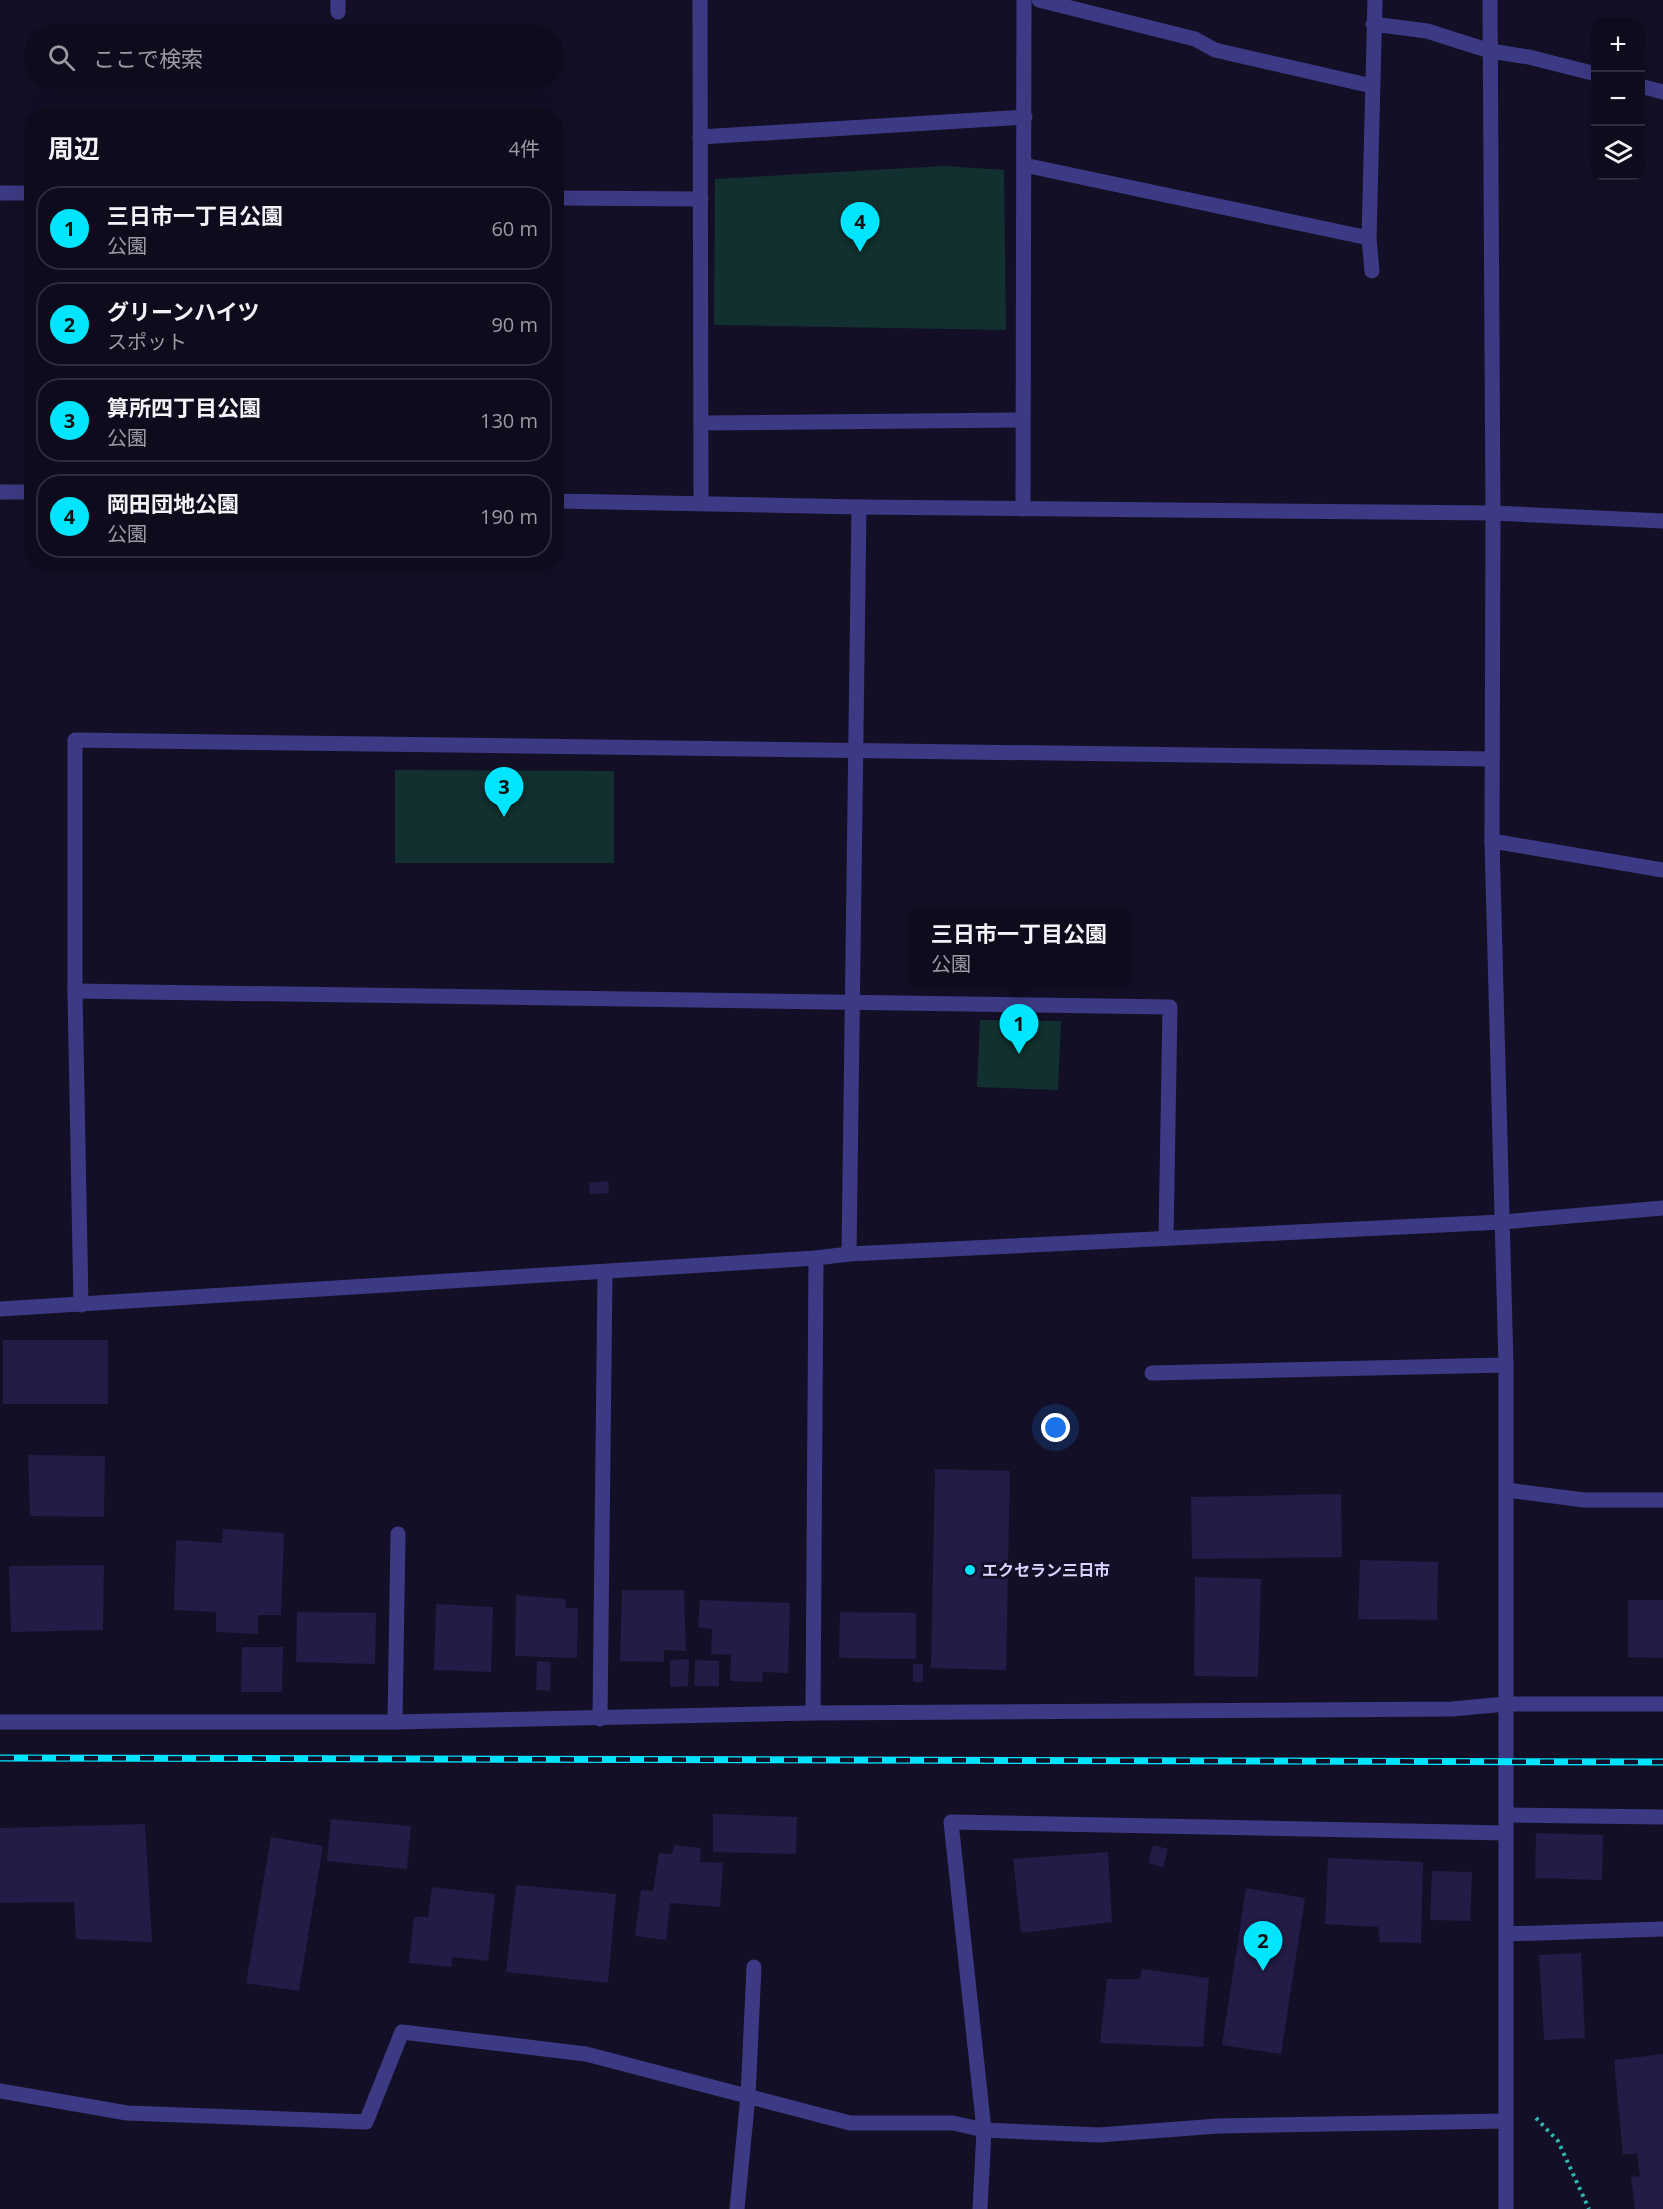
<!DOCTYPE html>
<html lang="ja">
<meta charset="utf-8">
<style>
body{margin:0;font-family:"Open Sans","Noto Sans JP",sans-serif;background:#171425;color:#f1f3f6}
.controls{position:absolute;right:18px;top:18px;display:grid;overflow:hidden;border-radius:12px;box-shadow:0 6px 24px #0002}
.controls button{width:54px;height:54px;display:grid;place-items:center;padding:0;border:0;border-bottom:2px solid #2e2b3b;background:#0e0b1c;color:#f1f3f6;font:30px sans-serif}
.you{position:absolute;left:1056px;top:1428px;width:21px;height:21px;margin:-15px;border:4px solid #fff;border-radius:50%;background:#1a73e8;box-shadow:0 0 0 9px #1a73e833}
.badge{display:grid;place-items:center;width:39px;height:39px;border-radius:50%;background:#00e5ff;color:#111;font-size:20px;font-weight:700}
.pin{position:absolute;translate:-50% -50px;filter:drop-shadow(0 2px 3px #0008)}
.pin::after{content:'';position:absolute;top:32px;width:21px;height:18px;background:inherit;clip-path:polygon(0 0,100% 0,50% 100%)}
.popup{position:absolute;left:908px;top:907px;width:222px;height:78px;box-sizing:border-box;display:grid;place-content:center;border-radius:12px;background:#0e0b1c;filter:drop-shadow(0 2px 4px #0005);font-size:20px;white-space:nowrap;color:#9b9ba3}
.popup b{font-size:22px;color:#f1f3f6}
.popup::after{content:'';position:absolute;left:50%;top:100%;margin-left:-12px;border:12px solid transparent;border-top-color:#0e0b1c}
.list{margin:0;padding:0;list-style:none}
h2{display:flex;justify-content:space-between;align-items:center;height:78px;margin:0;padding:0 24px;font-size:26px}
h2 small{font-size:20px;font-weight:400;color:#9b9ba3}
.list li{display:grid;grid-template-columns:39px 1fr auto;gap:18px;align-items:center;box-sizing:border-box;height:84px;margin:0 12px 12px;padding:0 12px;border:2px solid #2e2b3b;border-radius:24px}
.list b{display:block;font-size:22px;white-space:nowrap}
.list p{margin:0;font-size:20px;white-space:nowrap;color:#9b9ba3}
.list em{font-size:20px;font-style:normal;color:#9b9ba3}
.icon{flex:none;width:33px;height:33px;fill:none;stroke:currentColor;stroke-width:2;stroke-linecap:round;stroke-linejoin:round}
.map{position:relative;flex:none;width:1663px;height:2209px;overflow:hidden}
.search{position:absolute;background:#0e0b1c;box-shadow:0 6px 24px #0002;left:24px;top:24px;width:540px;height:66px;display:flex;align-items:center;gap:15px;box-sizing:border-box;padding:0 21px;border-radius:33px;color:#9b9ba3;font-size:22px}
.panel{position:absolute;background:#0e0b1c;box-shadow:0 6px 24px #0002;left:24px;top:108px;width:540px;height:462px;border-radius:24px}
.map>svg:first-child{display:block}
</style>
<div class="map">
<svg width="1663" height="2209" viewBox="0 0 1663 2209">
<rect width="100%" height="100%" fill="#130f26"/>
<g fill="#12302f">
<polygon points="945,166 1004,170 1006,330 714,325 715,179"/>
<polygon points="395,770 614,771 614,863 395,863"/>
<polygon points="980,1020 1061,1021 1058,1090 977,1087"/>
</g>
<g fill="#241b47">
<polygon points="608,1181 609,1193 590,1194 589,1183"/>
<rect x="3" y="1340" width="105" height="64"/>
<polygon points="28,1455 105,1456 104,1517 30,1516"/>
<polygon points="935,1469 1010,1471 1006,1670 931,1668"/>
<polygon points="1341,1494 1342,1557 1192,1559 1191,1497"/>
<polygon points="223,1529 284,1533 281,1615 258,1615 258,1634 216,1632 216,1612 174,1610 176,1540 222,1543"/>
<polygon points="1360,1560 1438,1562 1437,1620 1358,1619"/>
<polygon points="104,1565 103,1630 11,1632 9,1566"/>
<polygon points="1195,1577 1261,1579 1258,1677 1194,1676"/>
<polygon points="622,1590 684,1590 686,1651 664,1650 664,1662 620,1661"/>
<polygon points="516,1595 565,1599 566,1608 578,1608 577,1658 515,1656"/>
<polygon points="700,1600 790,1603 788,1673 763,1672 762,1682 730,1681 731,1655 711,1654 712,1629 698,1627"/>
<polygon points="1628,1600 1663,1600 1663,1658 1628,1657"/>
<polygon points="436,1604 493,1607 491,1672 434,1670"/>
<polygon points="297,1612 376,1613 375,1664 296,1662"/>
<polygon points="840,1612 916,1613 916,1659 839,1658"/>
<polygon points="242,1647 283,1647 282,1692 241,1692"/>
<polygon points="689,1659 688,1686 670,1687 670,1660"/>
<polygon points="695,1660 719,1661 719,1686 694,1686"/>
<polygon points="537,1661 551,1662 550,1691 536,1690"/>
<rect x="913" y="1664" width="10" height="18"/>
<polygon points="713,1814 797,1817 796,1854 713,1852"/>
<polygon points="331,1819 411,1826 407,1869 327,1861"/>
<polygon points="145,1824 152,1942 76,1939 74,1902 0,1903 0,1828"/>
<polygon points="1536,1833 1603,1835 1602,1880 1535,1878"/>
<polygon points="271,1837 323,1846 299,1991 246,1983"/>
<polygon points="674,1845 701,1848 700,1862 723,1863 720,1907 670,1903 666,1940 635,1936 641,1890 653,1891 659,1853 672,1854"/>
<polygon points="1153,1845 1168,1849 1163,1867 1148,1863"/>
<polygon points="1108,1852 1112,1922 1021,1933 1013,1859"/>
<polygon points="1328,1858 1423,1862 1421,1943 1380,1942 1378,1927 1325,1924"/>
<polygon points="1432,1871 1472,1872 1470,1921 1430,1920"/>
<polygon points="516,1885 616,1894 608,1983 506,1972"/>
<polygon points="432,1887 495,1894 488,1961 453,1957 451,1967 409,1963 414,1917 428,1917"/>
<polygon points="1246,1888 1305,1898 1281,2054 1222,2045"/>
<polygon points="1581,1953 1585,2038 1544,2040 1539,1955"/>
<polygon points="1142,1969 1209,1978 1203,2047 1100,2043 1107,1979 1139,1979"/>
<polygon points="1663,2054 1663,2209 1635,2209 1631,2177 1640,2176 1637,2153 1623,2155 1614,2060"/>
</g>
<g fill="none" stroke-linecap="round" stroke-linejoin="round">
<polyline stroke="#2fb8b0" stroke-width="4" stroke-dasharray="3 4.5" stroke-linecap="butt" points="1536,2118 1558,2141 1589,2209"/>
<g stroke="#3d3a85" stroke-width="15">
<polyline points="338,0 338,12"/>
<polyline points="700,0 701,503"/>
<polyline points="1039,0 1195,39 1215,50 1372,86"/>
<polyline points="1490,0 1493,513 1492,841 1506,1365 1506,2209"/>
<polyline points="1373,24 1427,31 1490,51 1529,57 1596,74"/>
<polyline points="1640,86 1663,92"/>
<polyline points="700,137 1025,117"/>
<polyline points="1024,165 1369,238"/>
<polyline points="0,193 32,193"/>
<polyline points="556,198 701,199"/>
<polyline points="1372,271 1369,238 1375,0"/>
<polyline points="701,423 1022,420"/>
<polyline points="1023,509 1024,0"/>
<polyline points="1492,841 1663,870"/>
<polyline points="75,991 1170,1007 1166,1238"/>
<polyline points="849,1254 859,507"/>
<polyline points="81,1305 75,991 75,740 1492,759"/>
<polyline points="1152,1373 1506,1365"/>
<polyline points="1507,1490 1584,1500 1663,1500"/>
<polyline points="813,1713 816,1258"/>
<polyline points="600,1719 605,1273"/>
<polyline points="0,1722 395,1722 813,1713 1452,1709 1506,1704 1663,1704"/>
<polyline points="395,1722 398,1534"/>
<polyline points="1507,1815 1663,1817"/>
<polyline points="1506,1934 1663,1929"/>
<polyline points="0,2091 127,2113 366,2122 402,2032 586,2054 850,2123 953,2123 984,2130 1099,2135 1218,2126 1505,2121"/>
<polyline points="737,2209 748,2096 754,1967"/>
<polyline points="980,2209 984,2130 951,1822 1506,1833"/>
</g>
<g stroke="#3d3a85" stroke-width="15">
<polyline points="0,492 32,492"/>
<polyline points="556,501 859,507 1493,513 1663,521"/>
<polyline points="0,1309 816,1258 849,1254 1502,1222 1663,1208"/>
</g>
<defs>
<polyline id="rail" points="0,1758 1663,1762"/>
</defs>
<use href="#rail" stroke="#00e5ff" stroke-width="7"/>
<use href="#rail" stroke="#130f26" stroke-width="4.5" stroke-dasharray="14" stroke-linecap="butt"/>
</g>
<circle fill="#00e5ff" stroke="#130f26" stroke-width="2" cx="970" cy="1570" r="6"/>
<g text-anchor="middle" stroke-width="6" stroke-linejoin="round" paint-order="stroke">
<g font-size="16" font-weight="bold" fill="#d9d4ff" stroke="#130f26" text-anchor="start">
<text x="982" y="1576">エクセラン三日市</text>
</g>
</g>
</svg>
<div class="controls">
<button>+</button>
<button>−</button>
<button><svg class="icon" aria-label="layers" viewBox="0 0 24 24"><path d="M12 4l9 5-9 5-9-5zM3 14l9 5 9-5"/></svg></button>
</div>
<div class="you"></div>
<div class="pin badge" style="left:1019px;top:1054px">1</div>
<div class="popup"><b>三日市一丁目公園</b>公園</div>
<div class="pin badge" style="left:1263px;top:1971px">2</div>
<div class="pin badge" style="left:504px;top:817px">3</div>
<div class="pin badge" style="left:860px;top:252px">4</div>
<div class="search"><svg class="icon" aria-label="search" viewBox="0 0 24 24"><circle cx="10" cy="10" r="6"/><path d="M15 15l6 6"/></svg>ここで検索</div>
<section class="panel">
<h2>周辺<small>4件</small></h2>
<ul class="list">
<li><span class="badge">1</span><div><b>三日市一丁目公園</b><p>公園</p></div><em>60 m</em></li>
<li><span class="badge">2</span><div><b>グリーンハイツ</b><p>スポット</p></div><em>90 m</em></li>
<li><span class="badge">3</span><div><b>算所四丁目公園</b><p>公園</p></div><em>130 m</em></li>
<li><span class="badge">4</span><div><b>岡田団地公園</b><p>公園</p></div><em>190 m</em></li>
</ul>
</section>
</div>
